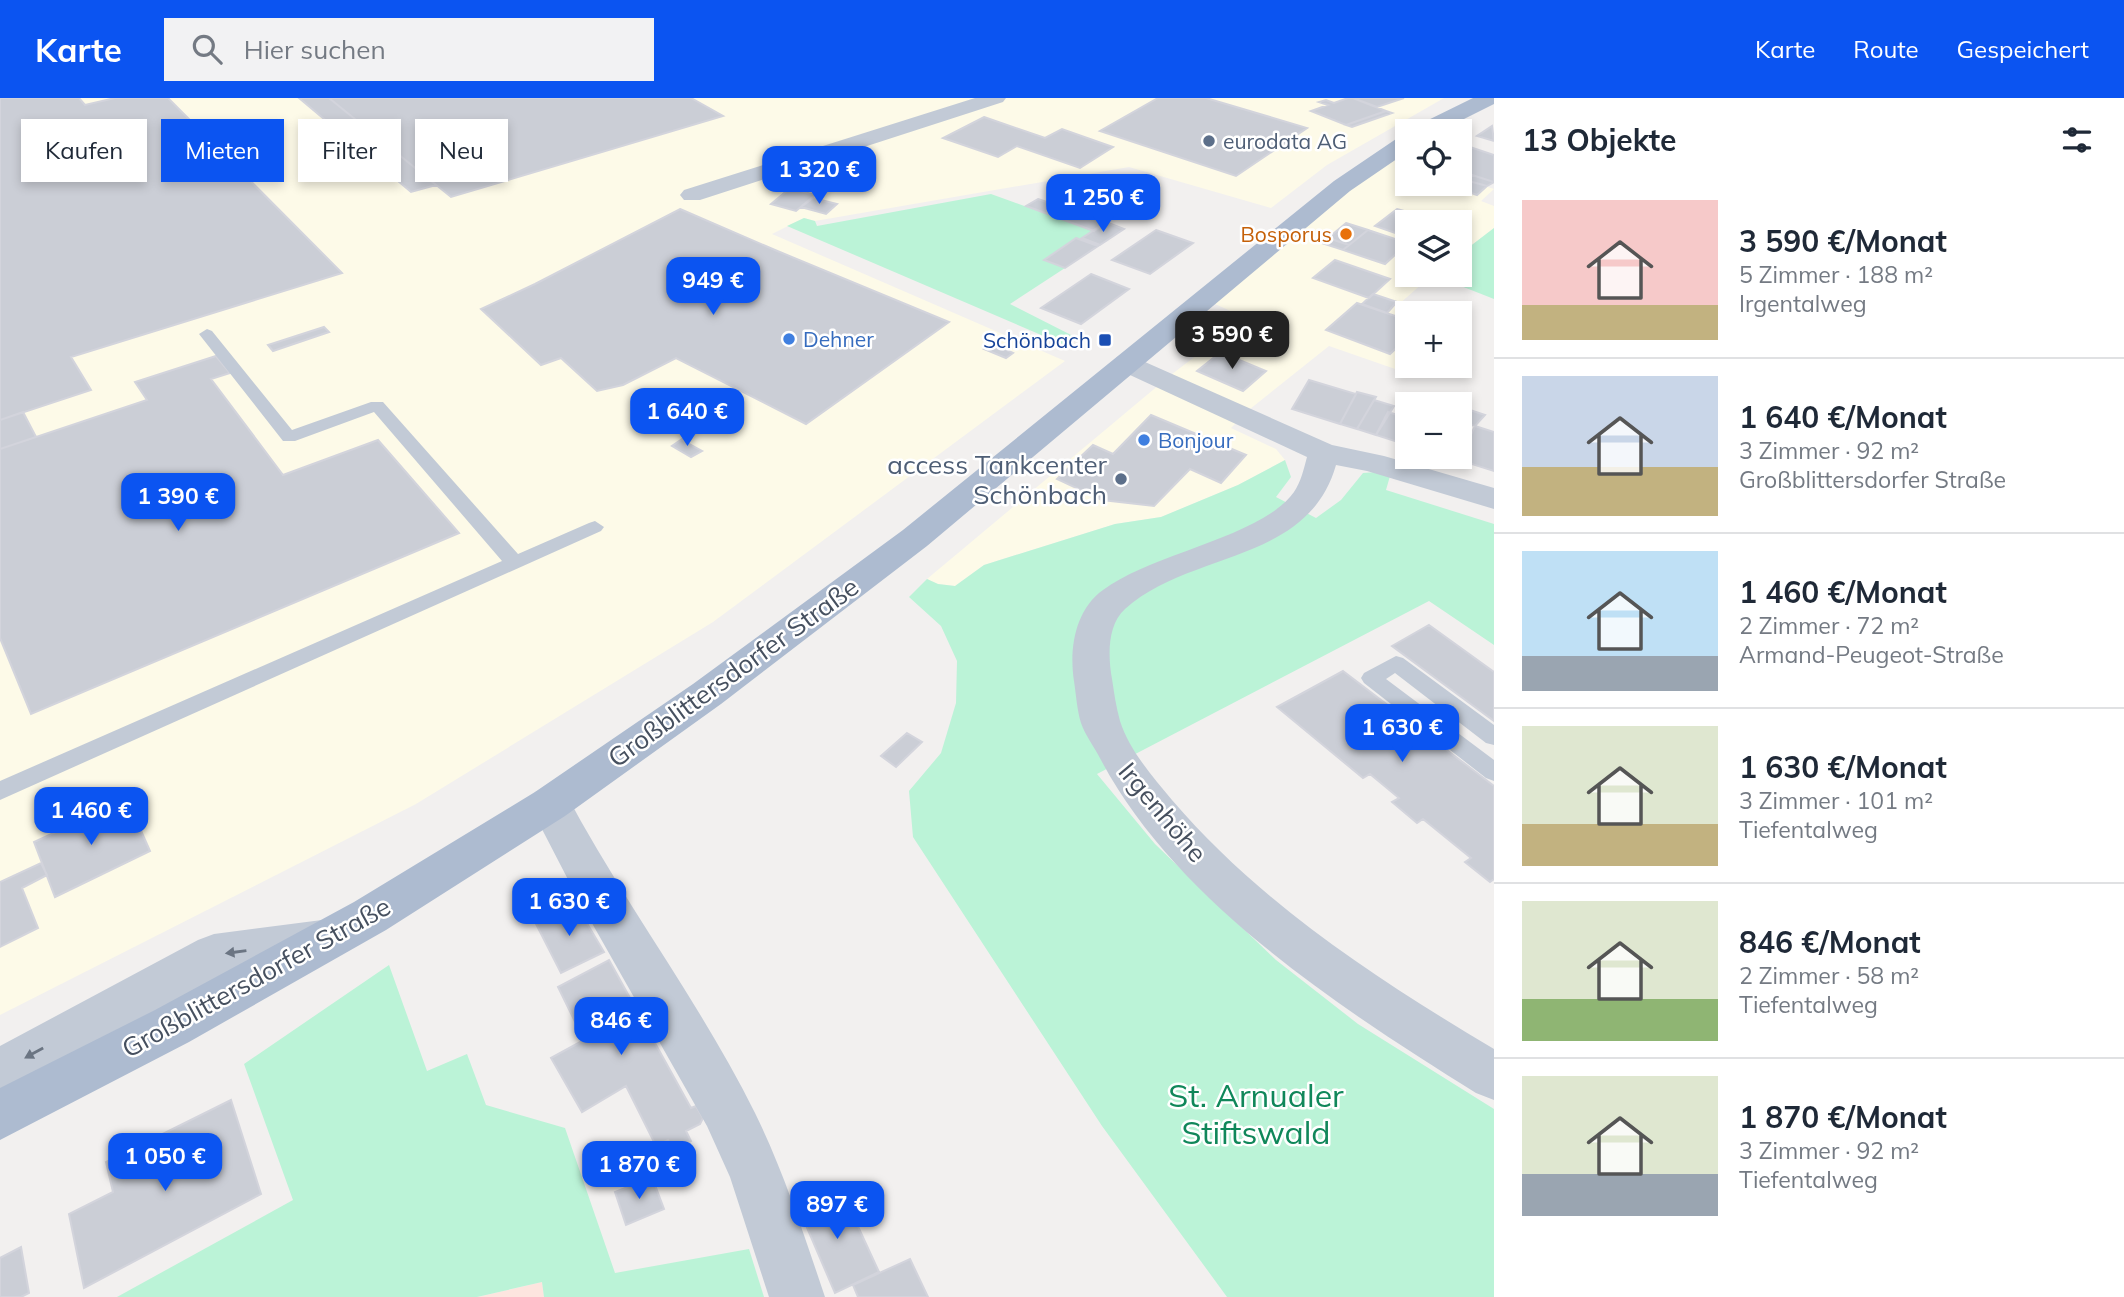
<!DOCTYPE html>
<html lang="de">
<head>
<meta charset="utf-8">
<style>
	:root { --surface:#fff; --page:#f2f2f3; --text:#1f2937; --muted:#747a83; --line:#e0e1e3; --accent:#0b54f1 }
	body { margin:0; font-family:Mulish,sans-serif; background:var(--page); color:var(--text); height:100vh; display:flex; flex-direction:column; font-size:26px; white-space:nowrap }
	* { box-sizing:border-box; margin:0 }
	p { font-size:23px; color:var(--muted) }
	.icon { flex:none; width:38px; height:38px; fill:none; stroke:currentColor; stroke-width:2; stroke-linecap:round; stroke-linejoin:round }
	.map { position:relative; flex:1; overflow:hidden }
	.details { display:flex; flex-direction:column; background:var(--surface); width:630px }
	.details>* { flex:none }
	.banner { position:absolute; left:21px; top:21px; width:665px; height:63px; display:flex; gap:14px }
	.fabs { position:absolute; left:1395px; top:21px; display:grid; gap:14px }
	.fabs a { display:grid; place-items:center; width:77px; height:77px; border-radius:0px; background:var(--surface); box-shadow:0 4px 10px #0003; font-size:35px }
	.price { position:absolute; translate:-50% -60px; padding:0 16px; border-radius:14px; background:var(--accent); color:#fff; font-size:23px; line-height:46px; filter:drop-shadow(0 2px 4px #0008) }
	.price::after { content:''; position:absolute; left:50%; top:42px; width:21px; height:16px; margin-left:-10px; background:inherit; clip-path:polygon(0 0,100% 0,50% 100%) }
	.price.selected { background:#222; color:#fff }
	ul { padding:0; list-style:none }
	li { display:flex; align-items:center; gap:21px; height:175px; padding:0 28px }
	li+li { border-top:2px solid var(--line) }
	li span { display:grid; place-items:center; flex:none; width:196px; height:140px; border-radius:0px; color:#555 }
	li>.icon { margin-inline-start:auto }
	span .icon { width:84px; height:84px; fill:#fffc; stroke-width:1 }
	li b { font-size:30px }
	h2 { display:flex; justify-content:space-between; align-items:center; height:84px; padding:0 28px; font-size:30px }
	.chip { padding:0 24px; border-radius:0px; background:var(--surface); box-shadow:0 4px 10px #0003; font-size:24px; line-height:63px }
	.chip.selected { background:var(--accent); color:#fff }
	header { display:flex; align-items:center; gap:42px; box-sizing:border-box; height:98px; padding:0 35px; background:var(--accent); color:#fff }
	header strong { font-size:33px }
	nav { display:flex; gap:38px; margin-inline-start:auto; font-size:24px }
	.search { width:490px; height:63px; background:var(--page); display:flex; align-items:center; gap:18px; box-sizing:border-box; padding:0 24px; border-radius:0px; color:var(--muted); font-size:26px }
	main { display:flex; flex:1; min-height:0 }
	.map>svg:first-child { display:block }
</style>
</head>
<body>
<header>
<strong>Karte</strong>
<div class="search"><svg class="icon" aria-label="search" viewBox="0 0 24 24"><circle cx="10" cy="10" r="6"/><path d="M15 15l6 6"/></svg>Hier suchen</div>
<nav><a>Karte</a><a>Route</a><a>Gespeichert</a></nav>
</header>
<main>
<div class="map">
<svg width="1494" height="1199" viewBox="0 0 1494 1199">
	<rect width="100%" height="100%" fill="#f2f0ef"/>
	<path fill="#fdfae8" d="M0,0H1444L1327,67L1271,110L1129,69L815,123L804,120L772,136L1065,263L713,524L416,706L0,917Z
		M1390,55L1407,62V86H1460V80L1494,91L1481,103L1494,108V130L1460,156V124H1407V177H1432L1398,207L1418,215H1407V263L1398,272L1329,248L1250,311L1231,330L1276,351L1285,362L1238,387L1161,419L1115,426L984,467L955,488L938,486L927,481L1172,276L1246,220L1204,201Z"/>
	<path fill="#fde5df" d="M542,1184L544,1199H478Z"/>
	<path fill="#bbf3d7" d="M991,96L1094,133L1080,142L1076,140L1044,162L1065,170L1010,206L1077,240L1067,248L787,128L804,120L815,123L817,128Z
		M1494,130V201L1433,177H1460V156Z
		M1285,362L1291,379L1276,399L1316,420L1341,402L1363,375L1376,374L1390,378L1386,392L1494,426V547L1429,503L1097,676L1155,746L1276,862L1358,926L1494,1011V1199H1227L1102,1028L913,739L909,693L941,655L956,605L957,563L941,528L909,499L927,481L938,486L955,488L984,467L1115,426L1161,419L1238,387Z
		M389,867L427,973L467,956L486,1007L565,1030L615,1175L749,1151L764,1199H544L542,1184L477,1199H117L293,1102L244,966Z"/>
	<path fill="#cbced6" stroke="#d3d4dc" stroke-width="2" d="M0,0H79L85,7L115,0H168L342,175L71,259L91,292L0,322Z
		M299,0H329L436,87L411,94Z
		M329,0H691L723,18L451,99Z
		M1158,0H1206L1307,30L1236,78L1100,33Z
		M1348,0H1353L1386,13L1346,27L1311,13L1328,7L1319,4L1326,2L1334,5Z
		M1353,0H1404L1377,9Z
		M1386,13L1392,15L1352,29L1346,27Z
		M984,19L1045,40L1062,31L1113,49L1080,70L1017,48L998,59L943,40Z
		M1492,28L1494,43L1477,38Z
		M1461,46L1494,57V84L1460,73Z
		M1472,77L1494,84L1487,88L1465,82Z
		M1465,82L1487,88L1477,97L1455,89Z
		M790,90L815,97L796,113L771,106Z
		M813,100L837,106L826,116L801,109Z
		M1038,101L1106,124L1094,133L1026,108Z
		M680,111L775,152L949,224L806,326L676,260L623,287L597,293L561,260L541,267L481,211L535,186Z
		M1397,111L1411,115L1440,124H1407V139L1375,128Z
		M1106,124L1124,131L1100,147L1082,140Z
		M1346,125L1368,132L1349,147L1328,140Z
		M1156,132L1193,145L1150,176L1112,162Z
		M1368,132L1407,145V146L1385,166L1343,152Z
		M1076,140L1098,148L1065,170L1044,162Z
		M1328,140L1349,147L1343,152L1322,145Z
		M1335,162L1390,181L1369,200L1313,180Z
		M1091,176L1129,191L1081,226L1041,210Z
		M1373,196L1397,204L1387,215L1362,206Z
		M1357,205L1407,222V240L1390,256L1326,232Z
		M324,229L329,234L273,253L268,247Z
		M992,245L1013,255L1006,260L984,251Z
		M1221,254L1232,259L1266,273L1243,293L1197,273Z
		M216,258L230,275L211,281L283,377L378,342L459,435L31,616L0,540V351L147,302L135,284Z
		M1309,282L1356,296L1340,326L1292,311Z
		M1357,294L1376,299L1357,331L1340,326Z
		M1374,302L1394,308L1376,337L1357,331Z
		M1470,312L1485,317L1475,328L1463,325Z
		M23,314L36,339L0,351V322Z
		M1388,314L1407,320V347L1376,337Z
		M1151,317L1246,357L1221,385L1190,371L1154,408L1102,402L1057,381L1093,347L1113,356Z
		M1475,328L1494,334V373L1459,362Z
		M682,341L684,343L702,353L691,359L672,348Z
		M1429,527L1494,574V623L1392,548Z
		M1343,573L1494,688V781L1490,784L1465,764L1471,760L1423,721L1417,725L1392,704L1399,700L1370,676L1363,680L1277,609Z
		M907,635L922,644L896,669L881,658Z
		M127,701L150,753L55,799L34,744Z
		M41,765L47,777L22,790L38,830L0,849V784Z
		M575,805L604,854L561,875L535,824Z
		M609,862L691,1010L696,1008L703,1020L700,1026L686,1033L691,1043L673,1052L668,1042L656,1048L626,988L582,1014L551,960L584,942L558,889Z
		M231,1002L261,1096L84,1190L69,1116L113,1094L106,1064Z
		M652,1079L664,1111L626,1127L615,1094Z
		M824,1089L836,1116L849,1109L879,1174L835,1195L796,1104Z
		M21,1149L29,1195L21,1199H0V1160Z
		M910,1161L928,1199H858L853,1187Z"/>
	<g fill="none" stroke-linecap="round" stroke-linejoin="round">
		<path fill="#c2cad6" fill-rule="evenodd" d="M207,231L212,233L292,332L371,304H383L518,456L589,425L595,423L604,429L601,433L0,702V683L502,463L374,314L295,343H283L199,236Z
			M1396,558L1403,560L1494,627V647L1486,645L1395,575L1386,581L1494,662V683L1486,680L1364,585L1361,580L1364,575Z"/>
		<path fill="#c2cad6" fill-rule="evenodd" d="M975,0H1006L1003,4L700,102H684L680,97L684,92Z
			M1127,256L1332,347L1384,358L1494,390V411L1367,373L1336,367C1308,466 1191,452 1125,511C1107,527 1108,559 1112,581C1114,594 1116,609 1120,623C1129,652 1153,679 1172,702C1260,805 1378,882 1494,951V1002L1476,995C1343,912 1176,804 1101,662C1095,650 1085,637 1081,625C1077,612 1076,596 1074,583C1069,551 1075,512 1103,492C1152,455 1262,439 1294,394C1301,384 1304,370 1307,359L1117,271L1113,265L1117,259Z
			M550,689L565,694C623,804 700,904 755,1015C784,1074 804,1137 825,1199H769L730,1079L707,1028L576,797L529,706L535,694Z
			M322,822L338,828L345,842L338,856L322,862L221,877L18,991L0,998V948L198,842L214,836Z"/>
		<path fill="#adbbd0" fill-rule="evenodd" d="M1473,0H1494V6L1440,33H1413L1416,28Z
			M1407,37V54L1350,93L927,448L721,606L565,718L386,832L189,944L0,1042V990L155,912L354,804L535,694L693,586L903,432L1334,83L1399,39Z"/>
	</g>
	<defs><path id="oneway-solid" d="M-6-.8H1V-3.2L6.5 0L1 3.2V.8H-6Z" transform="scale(1.75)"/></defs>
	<g fill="#6b7583">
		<use href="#oneway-solid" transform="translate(236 854) rotate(172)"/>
		<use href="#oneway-solid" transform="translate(34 955) rotate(151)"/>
	</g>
	<g fill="#5c6f8a" stroke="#fff" stroke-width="2.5">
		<circle cx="1209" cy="43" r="7"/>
		<circle cx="1121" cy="381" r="7"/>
	</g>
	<circle fill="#e8710a" stroke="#fff" stroke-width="2.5" cx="1346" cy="136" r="7"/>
	<g fill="#3f7fe0" stroke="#fff" stroke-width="2.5">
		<circle cx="789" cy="241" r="7"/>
		<circle cx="1144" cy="342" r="7"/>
	</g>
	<rect fill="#1a4fb4" stroke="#fff" stroke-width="2.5" x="1098" y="235" width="14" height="14" rx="3.5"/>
	<g text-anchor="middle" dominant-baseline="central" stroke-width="5" stroke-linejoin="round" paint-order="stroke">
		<g font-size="21" fill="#4e5e75" stroke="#fff" text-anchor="start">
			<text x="1223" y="43">eurodata AG</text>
		</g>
		<g font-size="21" fill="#c56008" stroke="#fff" text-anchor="end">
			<text x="1332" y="136">Bosporus</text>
		</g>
		<g font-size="21" fill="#366cbe" stroke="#fff" text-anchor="start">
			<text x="803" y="241">Dehner</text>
			<text x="1158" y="342">Bonjour</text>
		</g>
		<g font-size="21" fill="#164399" stroke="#fff" text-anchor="end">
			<text x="1091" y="242">Schönbach</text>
		</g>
		<g font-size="26" fill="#4e5e75" stroke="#fff" text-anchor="end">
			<text x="1107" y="366">access Tankcenter<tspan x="1107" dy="30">Schönbach</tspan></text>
		</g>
		<g font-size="26" fill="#46505f" stroke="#fff">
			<text transform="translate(733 574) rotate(-36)">Großblittersdorfer Straße</text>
			<text transform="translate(1163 714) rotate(50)">Irgenhöhe</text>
			<text transform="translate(256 879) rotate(-29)">Großblittersdorfer Straße</text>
		</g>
		<g font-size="32" fill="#10875a" stroke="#fff">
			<text x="1256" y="997">St. Arnualer<tspan x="1256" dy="37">Stiftswald</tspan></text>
		</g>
	</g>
</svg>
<div class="fabs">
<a><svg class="icon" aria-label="locate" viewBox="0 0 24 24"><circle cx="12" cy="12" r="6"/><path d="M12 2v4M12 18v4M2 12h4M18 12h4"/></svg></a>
<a><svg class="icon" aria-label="layers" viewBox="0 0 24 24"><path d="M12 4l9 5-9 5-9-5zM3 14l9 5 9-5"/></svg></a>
<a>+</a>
<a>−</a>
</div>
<b class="price" style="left:819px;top:108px">1 320 €</b>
<b class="price" style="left:1103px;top:136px">1 250 €</b>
<b class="price" style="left:713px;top:219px">949 €</b>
<b class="price selected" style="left:1232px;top:273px">3 590 €</b>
<b class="price" style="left:687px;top:350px">1 640 €</b>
<b class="price" style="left:178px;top:435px">1 390 €</b>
<b class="price" style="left:1402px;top:666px">1 630 €</b>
<b class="price" style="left:91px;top:749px">1 460 €</b>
<b class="price" style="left:569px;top:840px">1 630 €</b>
<b class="price" style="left:621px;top:959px">846 €</b>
<b class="price" style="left:165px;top:1095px">1 050 €</b>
<b class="price" style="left:639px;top:1103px">1 870 €</b>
<b class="price" style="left:837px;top:1143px">897 €</b>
<div class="banner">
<a class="chip">Kaufen</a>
<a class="chip selected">Mieten</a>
<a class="chip">Filter</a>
<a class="chip">Neu</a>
</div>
</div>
<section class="details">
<h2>13 Objekte<svg class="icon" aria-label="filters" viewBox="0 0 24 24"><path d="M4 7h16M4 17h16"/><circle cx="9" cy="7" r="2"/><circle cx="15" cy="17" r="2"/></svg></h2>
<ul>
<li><span style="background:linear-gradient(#f6c9c9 75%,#c2b280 0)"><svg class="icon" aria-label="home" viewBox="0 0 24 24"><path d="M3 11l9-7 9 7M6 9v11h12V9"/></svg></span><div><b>3 590 €/Monat</b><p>5 Zimmer · 188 m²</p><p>Irgentalweg</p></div></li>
<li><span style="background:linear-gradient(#c9d6e8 65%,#c2b280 0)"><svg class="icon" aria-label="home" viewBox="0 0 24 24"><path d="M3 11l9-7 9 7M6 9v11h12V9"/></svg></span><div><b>1 640 €/Monat</b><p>3 Zimmer · 92 m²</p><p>Großblittersdorfer Straße</p></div></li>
<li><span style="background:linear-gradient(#bfe0f5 75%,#9aa5b1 0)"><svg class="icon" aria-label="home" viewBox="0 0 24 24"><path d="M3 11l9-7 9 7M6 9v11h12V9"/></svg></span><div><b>1 460 €/Monat</b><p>2 Zimmer · 72 m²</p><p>Armand-Peugeot-Straße</p></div></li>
<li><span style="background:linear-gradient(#dfe7d0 70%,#c2b280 0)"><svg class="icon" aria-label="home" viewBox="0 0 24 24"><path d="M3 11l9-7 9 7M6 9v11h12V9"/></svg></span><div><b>1 630 €/Monat</b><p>3 Zimmer · 101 m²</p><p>Tiefentalweg</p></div></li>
<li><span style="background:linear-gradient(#dfe7d0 70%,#8fb573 0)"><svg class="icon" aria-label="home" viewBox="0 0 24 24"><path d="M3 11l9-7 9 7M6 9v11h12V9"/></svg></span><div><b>846 €/Monat</b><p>2 Zimmer · 58 m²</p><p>Tiefentalweg</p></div></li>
<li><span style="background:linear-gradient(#dfe7d0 70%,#9aa5b1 0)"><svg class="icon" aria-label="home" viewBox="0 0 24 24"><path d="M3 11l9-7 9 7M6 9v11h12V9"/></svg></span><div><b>1 870 €/Monat</b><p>3 Zimmer · 92 m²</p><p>Tiefentalweg</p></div></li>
</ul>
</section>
</main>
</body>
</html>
